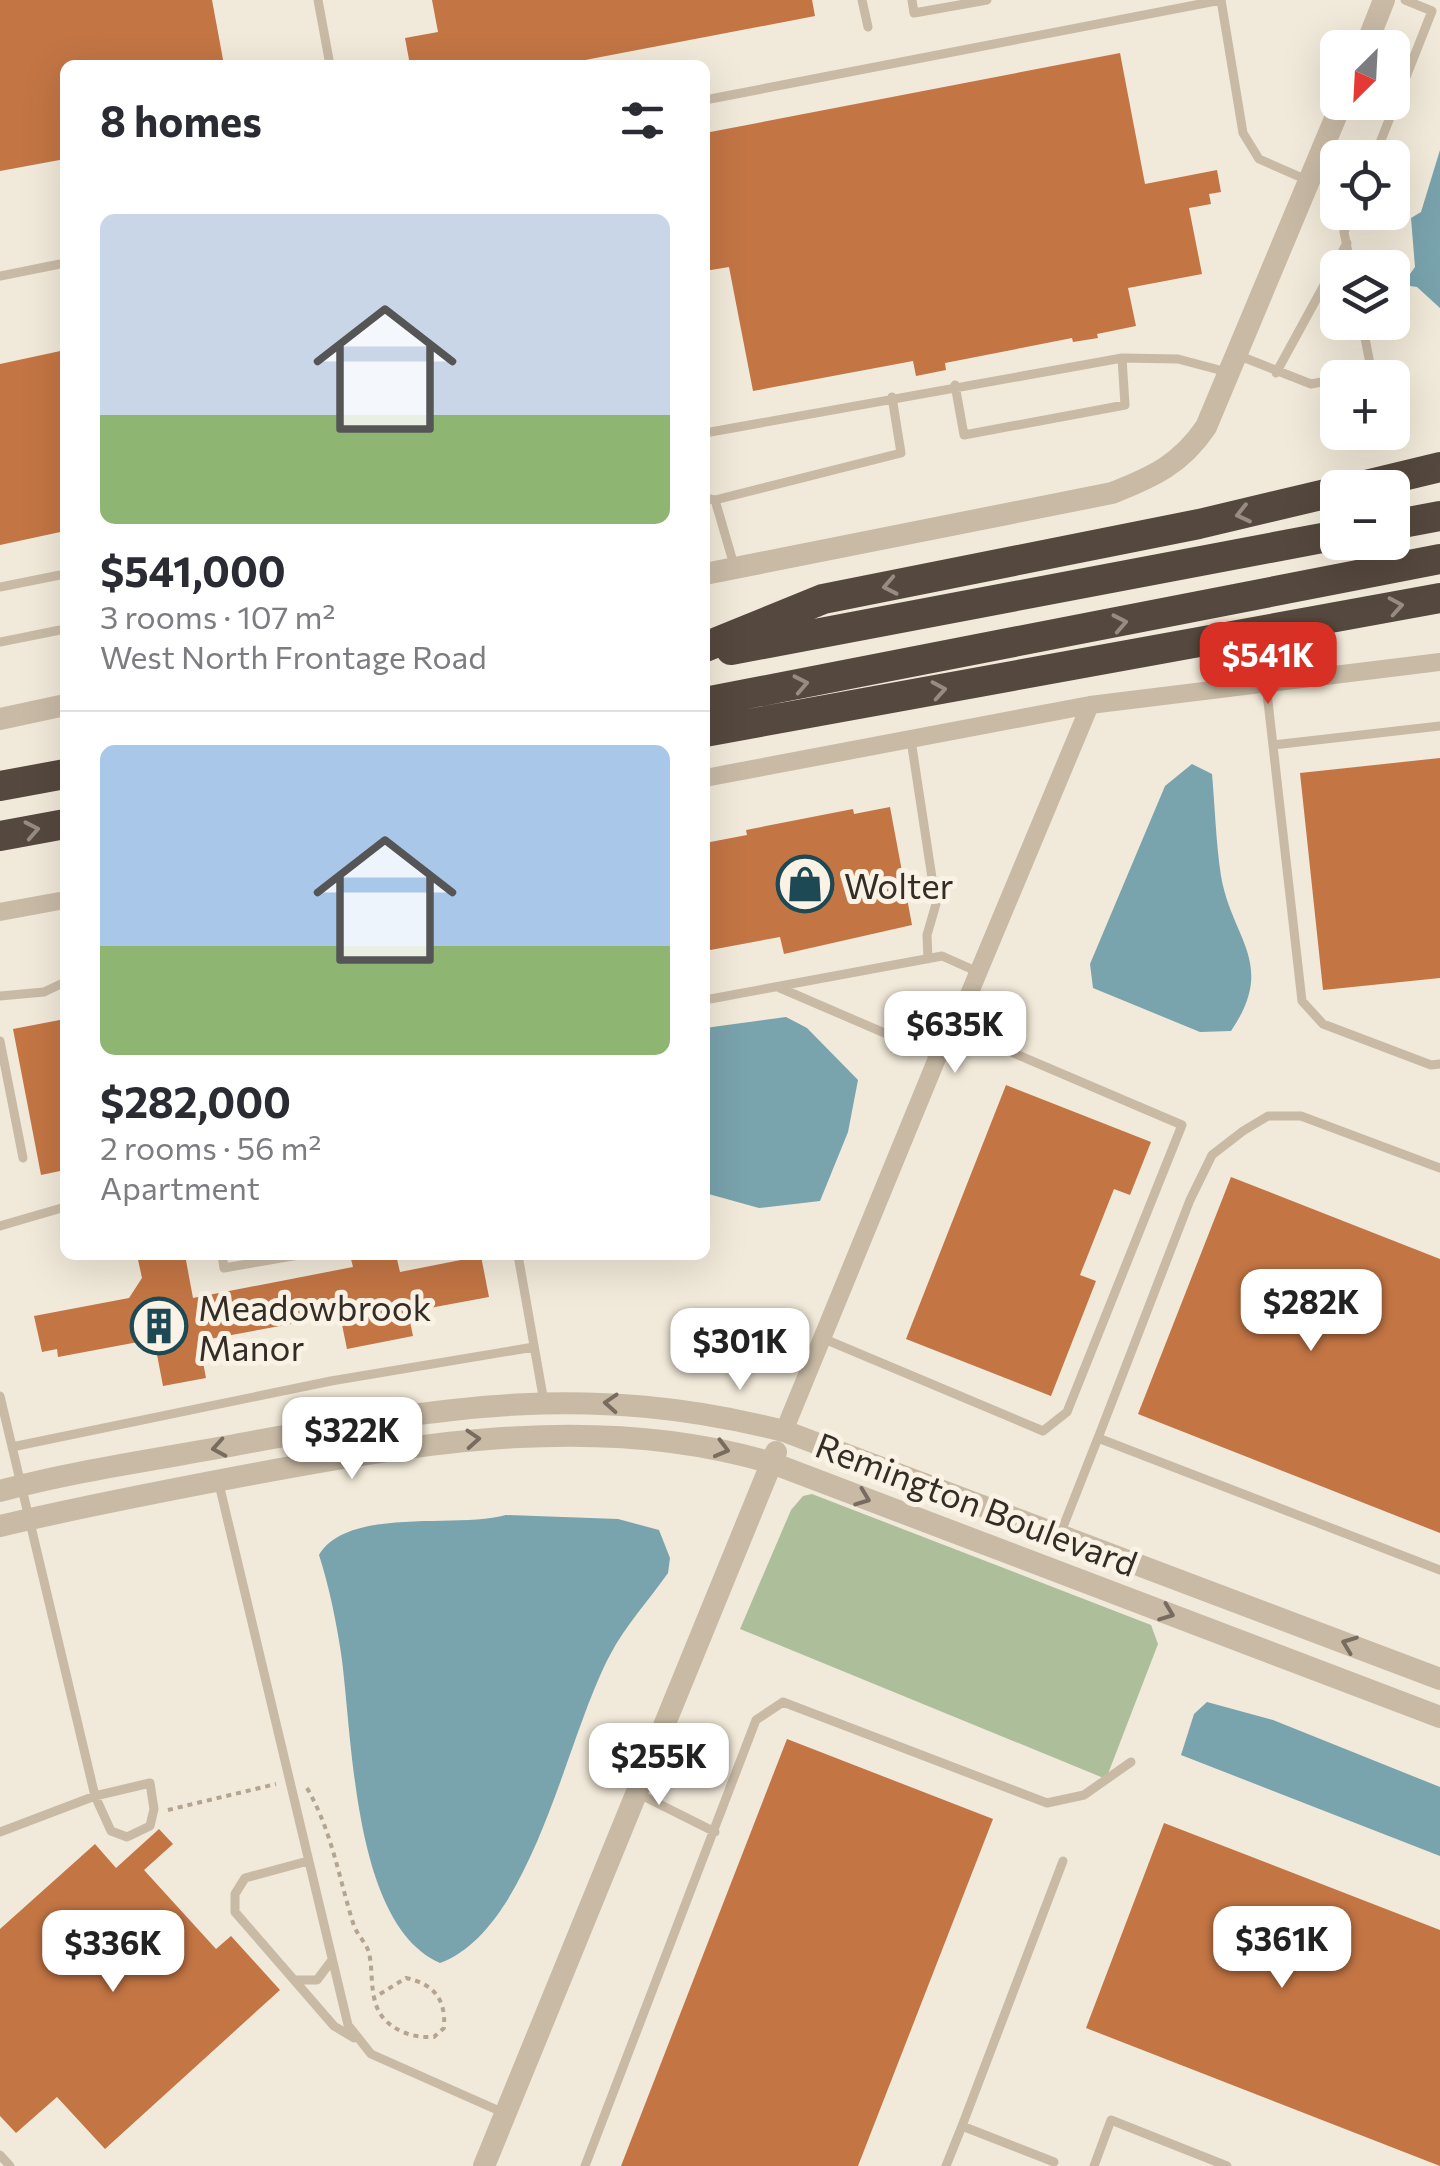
<!DOCTYPE html>
<html lang="en">
<head>
<meta charset="utf-8">
<style>
	:root { --surface:#fff; --page:#f2f2f3; --text:#2b2b33; --muted:#7c7c81; --line:#e1e1e2; --accent:#d93025 }
	body { margin:0; font-family:Commissioner,sans-serif; background:var(--page); color:var(--text); height:100vh; display:flex; flex-direction:column; font-size:38px; white-space:nowrap }
	* { box-sizing:border-box; margin:0 }
	p { font-size:32px; color:var(--muted) }
	.icon { flex:none; width:55px; height:55px; fill:none; stroke:currentColor; stroke-width:2; stroke-linecap:round; stroke-linejoin:round }
	.map { position:relative; flex:1; overflow:hidden }
	.drawer { position:absolute; left:60px; top:60px; width:650px; height:1200px; display:flex; flex-direction:column; background:var(--surface); border-radius:15px; box-shadow:0 10px 40px #0002 }
	.drawer>* { flex:none }
	.needle { width:65px; rotate:204deg }
	.tools { position:absolute; left:1320px; top:30px; display:grid; gap:20px }
	.tools a { display:grid; place-items:center; width:90px; height:90px; border-radius:15px; background:var(--surface); box-shadow:0 10px 40px #0002; font-size:50px }
	.price { position:absolute; translate:-50% -85px; padding:0 22px; border-radius:20px; background:#fff; color:#222; font-size:32px; line-height:65px; filter:drop-shadow(0 2px 5px #0008) }
	.price::after { content:''; position:absolute; left:50%; top:60px; width:30px; height:22px; margin-left:-15px; background:inherit; clip-path:polygon(0 0,100% 0,50% 100%) }
	.price.selected { background:var(--accent); color:#fff }
	ul { padding:0; list-style:none }
	li { display:grid; align-content:center; gap:20px; height:530px; padding:0 40px }
	li+li { border-top:2px solid var(--line) }
	li span { display:grid; place-items:center; height:310px; border-radius:15px; color:#555 }
	li>.icon { margin-inline-start:auto }
	span .icon { width:180px; height:180px; fill:#fffc; stroke-width:1 }
	li b { font-size:42px }
	h2 { display:flex; justify-content:space-between; align-items:center; height:120px; padding:0 40px; font-size:42px }
	.map>svg:first-child { display:block }
</style>
</head>
<body>
<div class="map">
<svg width="1440" height="2166" viewBox="0 0 1440 2166">
	<rect width="100%" height="100%" fill="#f1e9d9"/>
	<path fill="#adbf9a" d="M812,1494L1151,1625L1158,1644L1106,1779L740,1629L791,1510L803,1496Z"/>
	<path fill="#79a3ad" d="M1440,150V308L1417,287L1402,285L1415,267L1411,218L1421,212Z
		M1192,764L1212,774C1215,808 1216,843 1221,876C1232,940 1277,963 1231,1031L1200,1032L1093,988L1090,964L1165,786Z
		M786,1017L807,1028L858,1080L848,1132L820,1201L759,1208L705,1193V1028Z
		M506,1515L618,1519L659,1530L670,1558L668,1573C649,1600 625,1626 610,1655C565,1739 533,1928 440,1963C352,1924 353,1736 341,1653C336,1620 329,1586 319,1555C348,1506 457,1529 506,1515Z
		M1207,1702L1273,1720L1440,1787V1856L1181,1755L1194,1714Z"/>
	<path fill="#c37544" d="M0,0H212L224,65H65V159L0,171Z
		M432,0H812L815,16L559,65H410L405,38L438,32Z
		M1120,53L1145,184L1217,170L1221,192L1209,194L1211,204L1189,208L1202,274L1128,288L1136,326L1097,334L1098,338L1073,342L1072,338L945,363L946,370L916,376L913,361L753,391L729,267L705,271V133Z
		M65,350V531L0,545V364Z
		M1440,758V978L1323,990L1300,773Z
		M890,807L912,925L784,954L780,937L705,951V843L747,835L746,830L853,809L854,814Z
		M65,1019V1170L41,1175L13,1029Z
		M1006,1085L1151,1142L1130,1195L1114,1189L1080,1275L1096,1281L1051,1396L906,1339Z
		M1231,1177L1440,1259V1533L1138,1414Z
		M137,1255H185L193,1298L353,1267L350,1255H396L400,1272L481,1256L489,1297L408,1312L413,1336L347,1349L340,1315L199,1341L206,1378L163,1386L154,1339L58,1357L57,1349L42,1352L34,1316L129,1298L142,1278Z
		M787,1739L993,1819L858,2166H621Z
		M1164,1823L1440,1930V2166L1086,2028Z
		M159,1829L173,1844L144,1870L216,1949L231,1936L280,1990L105,2149L57,2097L16,2133L0,2116V1929L95,1844L116,1868Z"/>
	<g fill="none" stroke-linecap="round" stroke-linejoin="round">
		<path stroke="#b4a490" stroke-width="4" stroke-dasharray="5 5" stroke-linecap="butt" d="M307,1788C332,1831 339,1879 354,1926C358,1936 367,1944 369,1953C374,1974 368,2002 385,2020C398,2033 416,2038 434,2037L444,2028C446,1999 434,1984 406,1978L375,1997
			M168,1810L276,1784"/>
		<path stroke="#c8baa5" stroke-width="9" d="M318,0L330,65
			M862,0L868,27
			M912,0L914,13L987,0
			M705,100L1221,0L1243,133L1259,159L1307,180
			M1374,158L1432,11L1405,0
			M1351,268L1344,232L1352,212
			M0,276L65,263
			M1240,356L1311,384L1338,379
			M1276,373L1347,243
			M1344,378L1370,364L1362,322
			M955,385L964,435L1125,405L1122,358
			M705,433L1122,358L1178,359L1227,372
			M705,498L715,500L734,565
			M715,500L901,453L892,397
			M0,587L65,574
			M0,642L65,629
			M1266,684L1302,1001L1323,1024L1431,1065L1440,1064
			M911,740L936,904L927,935L928,959
			M1273,745L1440,726
			M780,988L938,1056
			M0,996L44,992L65,982
			M705,1000L942,956L978,972
			M0,1041L23,1158
			M0,1226L65,1207
			M222,1255L224,1268L299,1255
			M518,1255L544,1402
			M822,1338L1043,1431L1067,1412L1182,1125L955,1028
			M0,1396L95,1796L111,1831L127,1837L150,1826L154,1809L150,1783L95,1796L0,1832
			M1098,1438L1190,1200L1212,1155L1243,1131L1268,1116H1301L1440,1168
			M12,1447L331,1381L534,1347
			M219,1484L348,2025L371,2054L504,2113
			M1061,1532L1098,1438L1440,1570
			M637,1793L715,1832
			M308,1861L245,1878L235,1894V1912L334,2026L354,2038
			M295,1980H317L332,1960
			M962,2126L1063,1861
			M0,2155L10,2166
			M585,2166L756,1720L783,1702L1047,1803L1084,1795L1131,1762
			M946,2166L962,2126L1054,2162
			M1094,2166L1111,2120L1227,2166"/>
		<path stroke="#c8baa5" stroke-width="18" d="M705,778L1090,705L1440,662
			M0,912L65,900
			M784,1431L938,1056L955,1028L1090,705"/>
		<path stroke="#c8baa5" stroke-width="22" d="M1365,48L1384,0
			M705,574L1112,493C1153,477 1181,464 1206,427L1342,102
			M0,719L65,705
			M0,1491C78,1470 160,1459 240,1444C439,1408 582,1380 784,1431L1440,1679
			M0,1526C84,1506 168,1490 253,1474C425,1442 601,1412 772,1463L1440,1717
			M484,2166L776,1452"/>
		<path stroke="#55483e" stroke-width="30" d="M1353,488L1440,467
			M1392,525L1440,516
			M705,647L823,599L1199,524L1338,491
			M731,650L1338,535
			M705,702L1440,559
			M705,732L1440,598
			M0,786L65,774
			M0,836L65,824"/>
	</g>
	<defs><path id="oneway-chevron" d="M-2-3.5L2.5 0L-2 3.5" fill="none" stroke-width="1.6" stroke-linecap="round" stroke-linejoin="round" transform="scale(2.5)"/></defs>
	<g stroke="#978c81">
		<use href="#oneway-chevron" transform="translate(1243 514) rotate(167)"/>
		<use href="#oneway-chevron" transform="translate(890 586) rotate(169)"/>
		<use href="#oneway-chevron" transform="translate(1396 606) rotate(-10)"/>
		<use href="#oneway-chevron" transform="translate(1120 623) rotate(-11)"/>
		<use href="#oneway-chevron" transform="translate(801 684) rotate(-11)"/>
		<use href="#oneway-chevron" transform="translate(939 690) rotate(-10)"/>
		<use href="#oneway-chevron" transform="translate(32 830) rotate(-11)"/>
	</g>
	<g stroke="#776c5f">
		<use href="#oneway-chevron" transform="translate(611 1403) rotate(-176)"/>
		<use href="#oneway-chevron" transform="translate(473 1439) rotate(-4)"/>
		<use href="#oneway-chevron" transform="translate(219 1448) rotate(170)"/>
		<use href="#oneway-chevron" transform="translate(722 1449) rotate(15)"/>
		<use href="#oneway-chevron" transform="translate(863 1498) rotate(21)"/>
		<use href="#oneway-chevron" transform="translate(1167 1613) rotate(21)"/>
		<use href="#oneway-chevron" transform="translate(1349 1644) rotate(-159)"/>
	</g>
	<defs>
		<g id="shop-ring" transform="scale(2.875)"><circle r="9.5" fill="#f9f2e5" stroke="#1d4955" stroke-width="1.5"/><path d="M-5-2.5h2.3a2.7 3.5 0 0 1 5.4 0H5L5.5 6h-11ZM-1.5-2.5h3a1.5 2.3 0 0 0-3 0Z" fill="#1d4955"/></g>
		<g id="building-ring" transform="scale(2.875)"><circle r="9.5" fill="#f9f2e5" stroke="#1d4955" stroke-width="1.5"/><path d="M-4-6H4V6H1V3H-1V6H-4ZM-2.5-4.3h1.7v1.8h-1.7ZM.8-4.3h1.7v1.8H.8ZM-2.5-1h1.7V.8h-1.7ZM.8-1h1.7V.8H.8Z" fill="#1d4955"/></g>
	</defs>
	<g fill-rule="evenodd">
		<use href="#shop-ring" x="805" y="884"/>
		<use href="#building-ring" x="159" y="1326"/>
	</g>
	<g text-anchor="middle" dominant-baseline="central" stroke-width="10" stroke-linejoin="round" paint-order="stroke">
		<g font-size="35" fill="#342d26" stroke="#f9f2e5" text-anchor="start">
			<text x="844" y="884">Wolter</text>
			<text x="198" y="1306">Meadowbrook<tspan x="198" dy="40">Manor</tspan></text>
		</g>
		<g font-size="35" fill="#342d26" stroke="#f9f2e5">
			<text transform="translate(977 1503) rotate(21)">Remington Boulevard</text>
		</g>
	</g>
</svg>
<div class="tools">
<a><svg class="needle" viewBox="-14 -14 28 28"><path d="M0-13l5 13h-10z" fill="#e53935"/><path d="M0 13l5-13h-10z" fill="#7c7c81"/></svg></a>
<a><svg class="icon" aria-label="locate" viewBox="0 0 24 24"><circle cx="12" cy="12" r="6"/><path d="M12 2v4M12 18v4M2 12h4M18 12h4"/></svg></a>
<a><svg class="icon" aria-label="layers" viewBox="0 0 24 24"><path d="M12 4l9 5-9 5-9-5zM3 14l9 5 9-5"/></svg></a>
<a>+</a>
<a>−</a>
</div>
<b class="price selected" style="left:1268px;top:707px">$541K</b>
<b class="price" style="left:955px;top:1076px">$635K</b>
<b class="price" style="left:1311px;top:1354px">$282K</b>
<b class="price" style="left:740px;top:1393px">$301K</b>
<b class="price" style="left:352px;top:1482px">$322K</b>
<b class="price" style="left:659px;top:1808px">$255K</b>
<b class="price" style="left:1282px;top:1991px">$361K</b>
<b class="price" style="left:113px;top:1995px">$336K</b>
<section class="drawer">
<h2>8 homes<svg class="icon" aria-label="filters" viewBox="0 0 24 24"><path d="M4 7h16M4 17h16"/><circle cx="9" cy="7" r="2"/><circle cx="15" cy="17" r="2"/></svg></h2>
<ul>
<li><span style="background:linear-gradient(#c9d6e8 65%,#8fb573 0)"><svg class="icon" aria-label="home" viewBox="0 0 24 24"><path d="M3 11l9-7 9 7M6 9v11h12V9"/></svg></span><div><b>$541,000</b><p>3 rooms · 107 m²</p><p>West North Frontage Road</p></div></li>
<li><span style="background:linear-gradient(#a9c7e8 65%,#8fb573 0)"><svg class="icon" aria-label="home" viewBox="0 0 24 24"><path d="M3 11l9-7 9 7M6 9v11h12V9"/></svg></span><div><b>$282,000</b><p>2 rooms · 56 m²</p><p>Apartment</p></div></li>
</ul>
</section>
</div>
</body>
</html>
